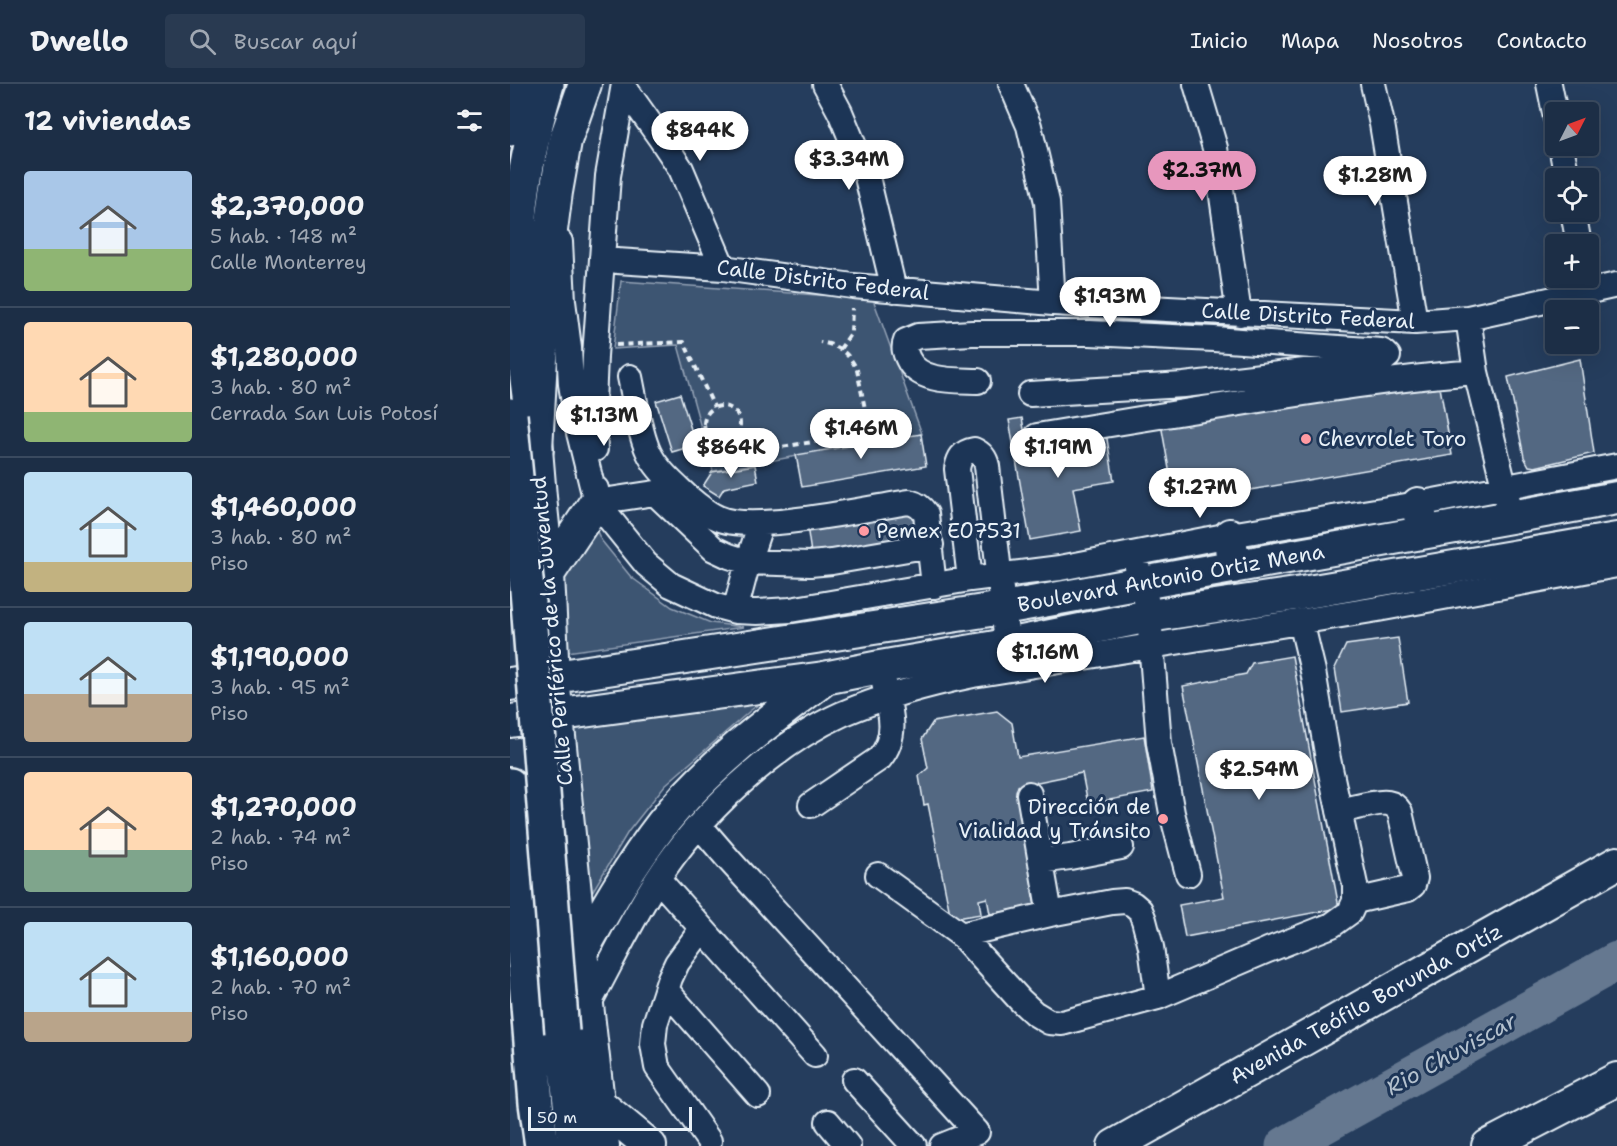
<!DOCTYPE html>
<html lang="es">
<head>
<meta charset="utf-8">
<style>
	:root { --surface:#1c2e46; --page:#293a51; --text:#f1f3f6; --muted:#a0a8b3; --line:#3a4a5f; --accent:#e797bd }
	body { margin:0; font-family:"Shantell Sans",sans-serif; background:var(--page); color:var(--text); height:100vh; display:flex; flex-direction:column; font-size:22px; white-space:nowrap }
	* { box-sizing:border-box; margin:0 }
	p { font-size:20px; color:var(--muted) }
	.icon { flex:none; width:33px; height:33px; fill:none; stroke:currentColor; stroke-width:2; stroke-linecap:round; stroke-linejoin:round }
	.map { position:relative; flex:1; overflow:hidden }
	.side { display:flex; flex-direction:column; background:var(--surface); width:510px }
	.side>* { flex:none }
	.needle { width:39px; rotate:48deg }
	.controls { position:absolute; left:1035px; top:18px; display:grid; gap:12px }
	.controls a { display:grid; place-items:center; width:54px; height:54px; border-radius:6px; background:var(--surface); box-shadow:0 6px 24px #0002,0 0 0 2px var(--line); font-size:30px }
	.scale { position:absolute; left:18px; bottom:15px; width:164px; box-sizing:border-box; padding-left:6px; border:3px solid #e8f1f8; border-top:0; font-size:16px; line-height:21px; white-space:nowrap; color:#e8f1f8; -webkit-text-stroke:4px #1d3557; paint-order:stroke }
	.price { position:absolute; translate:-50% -51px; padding:0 14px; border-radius:21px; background:#fff; color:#222; font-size:20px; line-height:39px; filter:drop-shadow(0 2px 3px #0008) }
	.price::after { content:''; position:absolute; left:50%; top:36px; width:18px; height:14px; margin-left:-9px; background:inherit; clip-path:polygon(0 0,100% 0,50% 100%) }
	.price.on { background:var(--accent); color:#111 }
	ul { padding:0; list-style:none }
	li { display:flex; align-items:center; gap:18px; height:150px; padding:0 24px }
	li+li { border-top:2px solid var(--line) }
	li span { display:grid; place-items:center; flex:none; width:168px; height:120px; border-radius:6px; color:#555 }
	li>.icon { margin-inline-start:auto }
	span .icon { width:72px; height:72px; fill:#fffc; stroke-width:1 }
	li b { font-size:26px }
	h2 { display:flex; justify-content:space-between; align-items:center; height:72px; padding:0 24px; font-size:26px }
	header { display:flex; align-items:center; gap:36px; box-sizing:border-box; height:84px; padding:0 30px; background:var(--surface); border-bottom:2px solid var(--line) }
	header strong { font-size:28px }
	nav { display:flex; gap:33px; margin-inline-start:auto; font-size:21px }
	.search { width:420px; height:54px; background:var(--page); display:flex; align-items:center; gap:15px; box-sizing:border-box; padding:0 21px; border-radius:6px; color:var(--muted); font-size:22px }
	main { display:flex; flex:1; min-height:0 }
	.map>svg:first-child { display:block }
</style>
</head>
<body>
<header>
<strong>Dwello</strong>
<div class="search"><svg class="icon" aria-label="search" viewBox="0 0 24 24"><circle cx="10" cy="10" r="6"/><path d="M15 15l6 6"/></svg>Buscar aquí</div>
<nav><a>Inicio</a><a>Mapa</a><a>Nosotros</a><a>Contacto</a></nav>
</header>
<main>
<section class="side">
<h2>12 viviendas<svg class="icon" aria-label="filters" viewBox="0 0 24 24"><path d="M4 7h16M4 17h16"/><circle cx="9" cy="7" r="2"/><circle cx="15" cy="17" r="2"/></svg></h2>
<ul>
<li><span style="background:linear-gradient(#a9c7e8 65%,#8fb573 0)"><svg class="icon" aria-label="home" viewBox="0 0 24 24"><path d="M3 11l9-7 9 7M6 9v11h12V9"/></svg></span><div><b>$2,370,000</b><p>5 hab. · 148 m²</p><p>Calle Monterrey</p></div></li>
<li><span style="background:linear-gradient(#ffd9b3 75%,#8fb573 0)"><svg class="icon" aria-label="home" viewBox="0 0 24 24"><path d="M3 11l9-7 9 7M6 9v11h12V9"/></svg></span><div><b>$1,280,000</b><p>3 hab. · 80 m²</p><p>Cerrada San Luis Potosí</p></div></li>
<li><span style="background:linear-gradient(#bfe0f5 75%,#c2b280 0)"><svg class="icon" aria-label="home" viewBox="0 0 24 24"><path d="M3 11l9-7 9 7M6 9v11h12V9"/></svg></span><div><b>$1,460,000</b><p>3 hab. · 80 m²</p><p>Piso</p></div></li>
<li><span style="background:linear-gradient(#bfe0f5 60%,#b9a48a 0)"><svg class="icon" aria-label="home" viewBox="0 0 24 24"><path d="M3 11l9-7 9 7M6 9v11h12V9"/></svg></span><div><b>$1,190,000</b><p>3 hab. · 95 m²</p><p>Piso</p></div></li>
<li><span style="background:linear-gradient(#ffd9b3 65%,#7fa58c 0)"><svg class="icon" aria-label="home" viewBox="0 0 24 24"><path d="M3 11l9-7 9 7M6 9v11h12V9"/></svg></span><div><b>$1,270,000</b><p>2 hab. · 74 m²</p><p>Piso</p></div></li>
<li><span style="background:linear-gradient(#bfe0f5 75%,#b9a48a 0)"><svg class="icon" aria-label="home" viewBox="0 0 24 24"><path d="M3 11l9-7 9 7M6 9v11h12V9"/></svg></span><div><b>$1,160,000</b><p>2 hab. · 70 m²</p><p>Piso</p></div></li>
</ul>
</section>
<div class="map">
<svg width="1107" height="1062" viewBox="0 0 1107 1062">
	<rect width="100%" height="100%" fill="#253d5d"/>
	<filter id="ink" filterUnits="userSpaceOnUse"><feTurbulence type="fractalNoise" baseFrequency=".0167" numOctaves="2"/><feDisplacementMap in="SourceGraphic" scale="12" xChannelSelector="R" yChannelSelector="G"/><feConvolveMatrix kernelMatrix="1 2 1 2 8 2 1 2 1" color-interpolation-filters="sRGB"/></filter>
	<g filter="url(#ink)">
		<path fill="#3e5472" stroke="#93a2b5" stroke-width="1.5" d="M111,197L363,215L412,350L203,387L168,261L103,265Z
			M80,432L91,456L121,493L162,523L201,539L234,543L50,569L49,493Z
			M271,604L241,626L155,701L118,748L81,810L59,640Z"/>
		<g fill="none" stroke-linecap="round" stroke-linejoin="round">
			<path stroke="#657890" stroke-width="39" d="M775,1062L1107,877"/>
		</g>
		<path fill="#536782" stroke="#e8f1f8" stroke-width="1.5" d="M1070,275L1084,369L1025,383L1019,382L1014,373L998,293Z
			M928,292L942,371L665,419L651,340Z
			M170,310L186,361L162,368L146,317Z
			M512,334L517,362L596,349L604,397L563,404L571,447L520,456L499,336Z
			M411,350L416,382L292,403L286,371Z
			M245,381L248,397L214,404L209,412L193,402L202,388Z
			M407,424L412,451L301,469L297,442Z
			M888,554L898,618L832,628L825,584L836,561Z
			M782,572L829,824L675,853L669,821L714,813L673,602L736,590L742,579Z
			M487,627L502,639L508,673L634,652L643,708L578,720L572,689L508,702L527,806L522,807L525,822L480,830L477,814L469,816L471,830L441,835L418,720L414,721L409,692L418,684L412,655L423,638Z"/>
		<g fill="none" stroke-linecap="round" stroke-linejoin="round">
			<g stroke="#e8f1f8" stroke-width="28">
				<path id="minor" d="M315,0L330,28L357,93L384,206
					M501,0L519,42L537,118L543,219
					M686,0L705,64L729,230
					M863,0L872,40L905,238
					M1039,0L1046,34
					M114,3L151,55L171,85L213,184
					M1051,62L1057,94
					M1063,128L1069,160
					M50,158L53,217L59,264L61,300L69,349L86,418L136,480L161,501L206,522L225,527L247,528L280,526L460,495L550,484L720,451L908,420L1107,382
					M92,173L107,177L213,184L343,202L543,219L905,238L958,234L1107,201
					M958,234L966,288L998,418
					M120,293C125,316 129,348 139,369C145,382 157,394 168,404C177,413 196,429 208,434C242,450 359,424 399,418C407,420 411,423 416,430L424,502
					M468,297C446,296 409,299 398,275C395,269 393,264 396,257L408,252L462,249H580L704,255L871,267L875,269L878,272L871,278L674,301L520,310
					M527,352C605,339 684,326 762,314C830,303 897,293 966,288
					M85,365L83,320L85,272L98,92L114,0
					M86,405V418L145,409L204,465L219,472L238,478L300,480L322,478L421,461
					M627,483L633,499L639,532L649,659L662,729L678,790
					M460,495L447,385C449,374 452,368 464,366C471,369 475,373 477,382L499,576
					M225,527L238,478L251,439
					M519,710L540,830
					M301,721L370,674C389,651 380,626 374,599
					M829,727C840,725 868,717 878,719C884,720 887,723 890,728L905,794L903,801L898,805L845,817
					M189,741L220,777L467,1048L432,1062
					M531,777L560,773L611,763
					M368,791L451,851L510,916L524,929L539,938L552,939L648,913L758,866L822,841L840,828L845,817V801L818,675L803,587L791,537
					M148,795L305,971
					M192,845L167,879L160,894L145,940L143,960L147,983L199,1057
					M451,851L540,830L602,818L615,817L623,820L630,826L634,836L641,863L648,913
					M156,906L248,1011
					M77,923C100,881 121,836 147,796C188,732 263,661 332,630C374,612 419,600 463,591L868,525L1107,481
					M344,996L404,1062
					M318,1038L338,1062"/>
			</g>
			<g stroke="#e8f1f8" stroke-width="36">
				<path id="major" d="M75,0L55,57L46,108L38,169L34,220L26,365L30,413L38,490L43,594L71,868L93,1062
					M908,420L913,448
					M720,451L723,483
					M38,490L86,418
					M0,600L493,524L1107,414
					M0,637L314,594L370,583L497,561L639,532L786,510L1107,455
					M71,868C96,824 121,780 152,740C197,683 256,639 313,596
					M88,1019L140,1062
					M604,1062L1107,779
					M978,1062L1107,995"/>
			</g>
			<g stroke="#e8f1f8" stroke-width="38">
				<path id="highway" d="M0,45L14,0
					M26,365C16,288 4,211 10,134C13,88 24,44 37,0
					M0,701L26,1019L32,1062
					M52,948L65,1062"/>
			</g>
			<path stroke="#e8f1f8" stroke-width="4" stroke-dasharray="6 4.5" stroke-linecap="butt" d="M106,261L174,258L204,323
				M330,265L341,249L342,224
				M194 340a18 18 0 1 1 36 0a18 18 0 1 1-36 0Z
				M220,356L226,370L360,349L347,286C339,269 328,261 310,258"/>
			<use href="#minor" stroke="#1d3557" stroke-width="24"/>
			<use href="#major" stroke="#1d3557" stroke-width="32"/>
			<use href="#highway" stroke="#1d3557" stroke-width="33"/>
			<g stroke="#e8f1f8" stroke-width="38" stroke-linecap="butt">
				<path id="highway-bridge" d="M0,331L17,506L52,948"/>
			</g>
			<use href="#highway-bridge" stroke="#1d3557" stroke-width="33"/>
		</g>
	</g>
	<g fill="#ff9aa2" stroke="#1d3557" stroke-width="2">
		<circle cx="796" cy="355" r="6"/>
		<circle cx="354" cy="447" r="6"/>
		<circle cx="653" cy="735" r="6"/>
	</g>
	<g text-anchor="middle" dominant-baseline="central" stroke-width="6" stroke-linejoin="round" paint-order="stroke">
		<g font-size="21" fill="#e8f1f8" stroke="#1d3557">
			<text transform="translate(313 196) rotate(7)">Calle Distrito Federal</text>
			<text transform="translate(798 232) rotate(3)">Calle Distrito Federal</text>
			<text transform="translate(661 494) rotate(-10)">Boulevard Antonio Ortiz Mena</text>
			<text transform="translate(42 547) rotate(-95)">Calle Periférico de la Juventud</text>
			<text transform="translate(856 920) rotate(-29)">Avenida Teófilo Borunda Ortíz</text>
		</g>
		<g font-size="21" fill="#e8f1f8" stroke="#1d3557" text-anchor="start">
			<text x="808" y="355">Chevrolet Toro</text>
			<text x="366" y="447">Pemex E07531</text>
			<text x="641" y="723" text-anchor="end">Dirección de<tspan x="641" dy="24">Vialidad y Tránsito</tspan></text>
		</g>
		<g font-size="22" font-style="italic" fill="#b4c1ce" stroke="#1d3557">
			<text transform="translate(941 970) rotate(-29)">Rio Chuviscar</text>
		</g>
	</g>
</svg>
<div class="controls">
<a><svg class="needle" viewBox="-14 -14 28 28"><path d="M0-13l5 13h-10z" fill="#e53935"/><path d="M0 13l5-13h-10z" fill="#a0a8b3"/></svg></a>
<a><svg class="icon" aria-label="locate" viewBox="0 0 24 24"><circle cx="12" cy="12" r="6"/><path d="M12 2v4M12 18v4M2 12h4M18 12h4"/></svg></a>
<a>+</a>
<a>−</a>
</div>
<div class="scale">50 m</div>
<b class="price" style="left:190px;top:78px">$844K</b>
<b class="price" style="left:339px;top:107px">$3.34M</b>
<b class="price on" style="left:692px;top:118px">$2.37M</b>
<b class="price" style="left:865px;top:123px">$1.28M</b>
<b class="price" style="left:600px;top:244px">$1.93M</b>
<b class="price" style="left:94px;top:363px">$1.13M</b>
<b class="price" style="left:351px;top:376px">$1.46M</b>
<b class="price" style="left:221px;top:395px">$864K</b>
<b class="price" style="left:548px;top:395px">$1.19M</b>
<b class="price" style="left:690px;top:435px">$1.27M</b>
<b class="price" style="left:535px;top:600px">$1.16M</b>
<b class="price" style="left:749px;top:717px">$2.54M</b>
</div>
</main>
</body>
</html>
